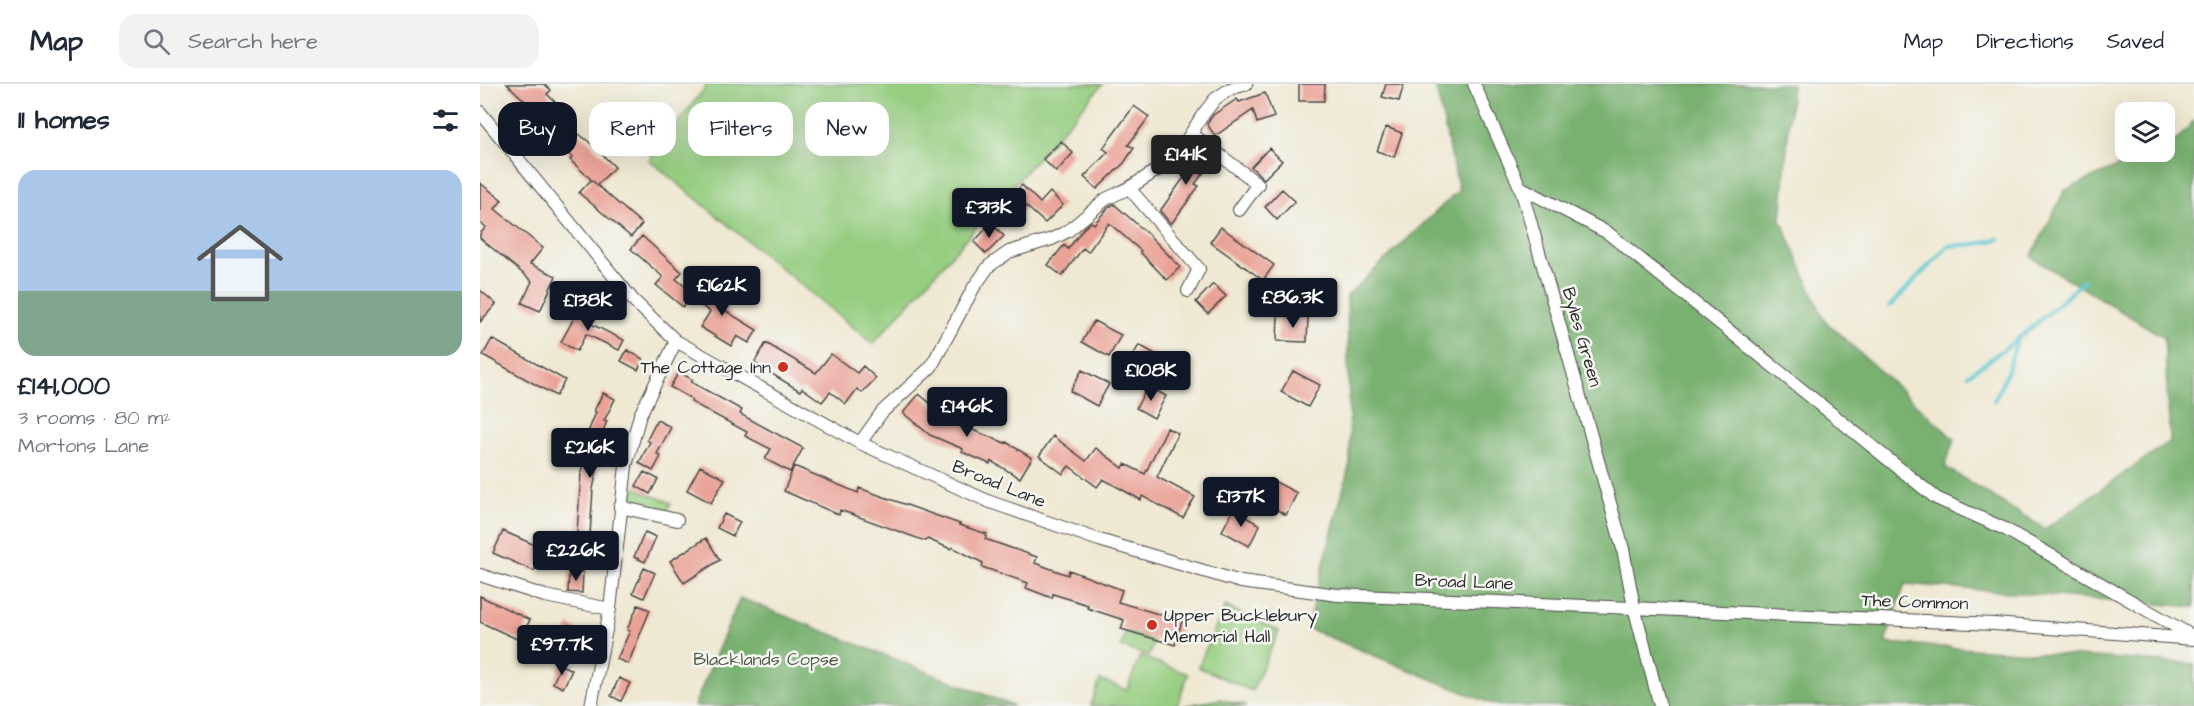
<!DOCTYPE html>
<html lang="en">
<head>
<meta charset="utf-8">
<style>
	:root { --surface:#fff; --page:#f2f2f3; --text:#1f2937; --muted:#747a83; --line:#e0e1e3; --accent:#111827 }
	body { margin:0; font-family:"Architects Daughter",sans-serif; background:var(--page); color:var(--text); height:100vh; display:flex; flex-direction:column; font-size:22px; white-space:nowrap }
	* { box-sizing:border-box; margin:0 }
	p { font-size:20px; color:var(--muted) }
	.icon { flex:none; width:33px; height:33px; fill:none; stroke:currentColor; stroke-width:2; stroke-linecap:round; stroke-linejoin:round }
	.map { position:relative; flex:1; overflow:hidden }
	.details { display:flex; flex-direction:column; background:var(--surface); width:480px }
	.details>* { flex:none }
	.guide { position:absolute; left:18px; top:18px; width:570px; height:54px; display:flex; gap:12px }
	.fabs { position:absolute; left:1635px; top:18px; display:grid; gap:12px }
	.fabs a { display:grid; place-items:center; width:60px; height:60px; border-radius:12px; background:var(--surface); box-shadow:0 6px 24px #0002; font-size:30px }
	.price { position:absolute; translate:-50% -51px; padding:0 14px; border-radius:6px; background:var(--accent); color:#fff; font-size:20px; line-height:39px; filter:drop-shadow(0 2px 3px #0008) }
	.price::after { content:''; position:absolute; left:50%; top:36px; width:18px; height:14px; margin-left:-9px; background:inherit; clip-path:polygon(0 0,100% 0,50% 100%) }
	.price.selected { background:#222; color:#fff }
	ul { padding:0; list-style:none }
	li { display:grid; align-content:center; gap:12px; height:318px; padding:0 18px }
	li span { display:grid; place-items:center; height:186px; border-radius:18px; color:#555 }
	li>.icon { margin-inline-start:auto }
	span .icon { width:108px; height:108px; fill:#fffc; stroke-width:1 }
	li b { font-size:26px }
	h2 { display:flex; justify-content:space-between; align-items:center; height:72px; padding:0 18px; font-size:26px }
	.tag { padding:0 21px; border-radius:18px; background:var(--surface); box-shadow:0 6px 24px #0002; font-size:21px; line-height:54px }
	.tag.selected { background:var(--accent); color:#fff }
	header { display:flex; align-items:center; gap:36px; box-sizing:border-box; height:84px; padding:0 30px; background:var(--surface); border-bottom:2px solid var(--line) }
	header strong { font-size:28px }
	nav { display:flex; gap:33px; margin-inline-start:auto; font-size:21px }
	.search { width:420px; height:54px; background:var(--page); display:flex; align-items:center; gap:15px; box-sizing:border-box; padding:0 21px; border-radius:18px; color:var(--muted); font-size:22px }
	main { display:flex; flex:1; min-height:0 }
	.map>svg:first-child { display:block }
</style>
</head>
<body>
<header>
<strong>Map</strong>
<div class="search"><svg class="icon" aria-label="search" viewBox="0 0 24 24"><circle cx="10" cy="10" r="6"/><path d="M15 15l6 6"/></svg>Search here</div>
<nav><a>Map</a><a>Directions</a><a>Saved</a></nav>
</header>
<main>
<section class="details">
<h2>11 homes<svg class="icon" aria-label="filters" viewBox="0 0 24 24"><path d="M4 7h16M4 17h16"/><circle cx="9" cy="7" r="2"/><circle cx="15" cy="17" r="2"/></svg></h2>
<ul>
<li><span style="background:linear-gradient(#a9c7e8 65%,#7fa58c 0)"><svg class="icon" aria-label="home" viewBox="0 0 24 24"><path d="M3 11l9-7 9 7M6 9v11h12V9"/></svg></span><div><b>£141,000</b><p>3 rooms · 80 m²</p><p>Mortons Lane</p></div></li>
</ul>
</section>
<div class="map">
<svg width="1714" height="622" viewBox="0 0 1714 622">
	<rect width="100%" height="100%" fill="#f6f6f2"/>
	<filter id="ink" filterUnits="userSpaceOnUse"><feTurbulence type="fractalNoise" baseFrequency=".0167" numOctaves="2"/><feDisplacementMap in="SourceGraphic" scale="12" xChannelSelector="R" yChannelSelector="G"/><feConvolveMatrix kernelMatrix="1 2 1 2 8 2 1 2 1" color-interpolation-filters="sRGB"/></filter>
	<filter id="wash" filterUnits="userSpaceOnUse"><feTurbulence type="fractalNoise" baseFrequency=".008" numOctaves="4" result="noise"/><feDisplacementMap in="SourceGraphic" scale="24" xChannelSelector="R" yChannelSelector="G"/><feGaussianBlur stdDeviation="1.35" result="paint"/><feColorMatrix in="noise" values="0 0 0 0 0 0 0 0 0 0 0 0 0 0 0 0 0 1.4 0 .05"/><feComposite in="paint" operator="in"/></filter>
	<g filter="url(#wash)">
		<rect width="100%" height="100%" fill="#efe8d2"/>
		<path fill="#96ce81" stroke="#607c56" stroke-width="1.5" d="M228,0H623L393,260L169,76Z
			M152,403L191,419L186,429L160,420L150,413Z
			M745,522L799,547L772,607L718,583Z
			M646,548L674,557L669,572L641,563Z
			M660,572L708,590L697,622H611L620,596L647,606Z"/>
		<path fill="#78b16f" stroke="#526e4d" stroke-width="1.5" d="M955,0H1312L1301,136L1344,236L1474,355L1465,383L1565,445L1690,357L1684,253L1551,173L1585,106L1671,68H1684L1685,62L1697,56L1714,37V523L1425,500L1405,559L1714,580V622H1027L1010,619L827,544L870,379L867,212L979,106Z
			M260,514L534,622H214Z
			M740,615L766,622H704Z"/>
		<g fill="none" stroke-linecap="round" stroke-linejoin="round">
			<path stroke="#5bc7d1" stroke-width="4" d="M1410,222L1468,162L1497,160L1519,155
				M1488,291C1530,263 1568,231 1604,196
				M1514,317L1527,289L1537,256"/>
		</g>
		<g id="blocks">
			<path fill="#eaa196" d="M27,0H64L71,6L67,10L85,28L79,35L108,57L135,83L117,101L162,140L151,153L99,109L111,96L116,100L90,76L92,73L54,41L58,37L55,34L59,30Z
				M819,0H845L844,17H819Z
				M906,0H924L919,17L902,13Z
				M785,9L794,33L777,39L773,26L735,52L727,40L733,31L757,15L759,18Z
				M654,22L669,33L648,61L654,64L644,79L617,105L604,93L628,68L623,64Z
				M906,43L922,49L914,73L897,67Z
				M581,57L593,69L576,88L563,75Z
				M789,64L802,77L784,95L771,83Z
				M719,65L733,76L715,100L719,102L691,140L680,127L708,88L704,85Z
				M0,99L22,116L15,125L63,164L50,180L76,192L60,227L42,219L52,197L0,154V150L6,143L0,139Z
				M542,101L560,119L570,108L583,121L565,139L546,122L537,132L524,119Z
				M802,105L815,117L797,136L785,123Z
				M634,120L669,151L700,183L687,196L660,168L661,167L629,139L608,168L603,164L582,192L568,181L584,161L588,165L603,145L611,138L614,140L628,124Z
				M511,139L524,152L506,170L494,158Z
				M741,143L794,181L783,196L730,158Z
				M162,152L202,188L196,195L214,210L203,223L176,201L183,193L151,165Z
				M227,198L251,216L244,226L277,246L269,259L257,252L251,262L220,243L230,228L214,216Z
				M733,200L746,212L728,230L716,218Z
				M0,206L16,220L0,238Z
				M100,223L116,231L111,240L144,256L139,266L106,250L97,267L81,258Z
				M798,232L828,233L827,258L797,257Z
				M614,237L641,251L629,273L602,258Z
				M12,255L85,296L76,312L3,271Z
				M286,259L336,289L351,270L377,289L383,282L396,294L382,309L377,305L366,320L350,308L342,318L322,304L320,307L274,279Z
				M659,261L686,276L674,297L647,282Z
				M147,266L163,275L158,286L141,277Z
				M602,286L629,300L617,322L590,307Z
				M813,287L840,301L828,323L801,308Z
				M199,288L213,296L211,298L262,326L260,330L323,364L310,388L285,375L291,365L265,352L267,348L211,318L212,315L190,303Z
				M668,302L686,312L674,334L656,324Z
				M123,309L135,315L124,337H127L118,360L122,361L113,405L108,481L95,480L101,388L110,353L107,351L116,328L114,327Z
				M439,310L463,330L491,342L490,345L525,359L526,358L552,374L540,394L511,377L510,380L482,368L483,365L450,351L423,329Z
				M177,336L191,343L177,370L181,372L173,387L159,379L170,358L167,356Z
				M687,344L698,349L677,393L715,413L703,434L662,412L661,416L623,395L617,403L589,382L583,390L559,372L573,352L606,377L616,364L643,384L645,380L665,390Z
				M220,382L245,395L231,419L207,406Z
				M314,382L378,409L379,404L480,440L479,441L507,450L505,455L557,473L555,479L588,491L589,486L642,506L638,518L702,537L695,561L641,545L644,536L607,524L608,521L573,510L572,514L546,504L548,499L502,483L503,479L472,463L471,465L447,455L445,457L360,426L359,431L304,407Z
				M164,388L178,395L170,410L156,402Z
				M790,395L817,409L806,431L779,416Z
				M753,426L780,441L769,462L742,447Z
				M244,430L260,438L253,452L237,444Z
				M23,447L64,465L54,487L13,469Z
				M165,448L176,453L165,478L154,473Z
				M226,454L240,476L204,499L190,477Z
				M164,484L175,489L164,514L153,509Z
				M89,488H103L102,509L88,508Z
				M0,512L50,536L39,556L0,538Z
				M158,521L170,526L148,580L137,575L150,547L147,546Z
				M89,541L100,547L90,568L78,562Z
				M81,581L92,586L83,604L73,599Z
				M139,594L150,599L141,617L131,612Z"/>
		</g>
	</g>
	<g filter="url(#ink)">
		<use href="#blocks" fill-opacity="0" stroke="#484744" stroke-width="1.5"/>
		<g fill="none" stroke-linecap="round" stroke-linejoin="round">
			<g stroke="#484744" stroke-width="14">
				<path id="minor" d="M994,0L1040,103L1048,129L1143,465L1154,523L1180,622
					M0,28L153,216L196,257L380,359L510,418L619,456L761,498L858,511L1514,540L1714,555
					M712,50L778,100L759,126
					M1040,103L1128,149L1456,414L1525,445L1714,553
					M649,104L719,185L708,207
					M380,359L402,328L451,283L494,203L509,182L529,168L572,155L588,147L626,115L649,104L685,81L703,62L722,32L735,15L750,5L766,0
					M140,423L197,436
					M0,491L65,512L130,525
					M111,622L130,525L146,382L160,331L196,257"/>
			</g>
			<use href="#minor" stroke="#fff" stroke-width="12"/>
		</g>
	</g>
	<g fill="#c8321e" stroke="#f6f6f2" stroke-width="2">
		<circle cx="303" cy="283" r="6"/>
		<circle cx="672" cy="541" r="6"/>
	</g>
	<g text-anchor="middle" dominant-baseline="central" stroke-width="5" stroke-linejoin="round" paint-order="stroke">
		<g font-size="18" fill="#2b2b2b" stroke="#f6f6f2">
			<text transform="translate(1102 253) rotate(74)">Byles Green</text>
			<text transform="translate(519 400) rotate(22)">Broad Lane</text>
			<text transform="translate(984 498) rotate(2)">Broad Lane</text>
			<text transform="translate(1435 518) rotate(2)">The Common</text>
		</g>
		<g font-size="18" fill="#2b2b2b" stroke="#f6f6f2" text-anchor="end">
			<text x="291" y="283">The Cottage Inn</text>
			<text x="684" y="531" text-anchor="start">Upper Bucklebury<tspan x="684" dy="21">Memorial Hall</tspan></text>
		</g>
		<g font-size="18" fill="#4b5c45" stroke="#f6f6f2">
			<text x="286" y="575">Blacklands Copse</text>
		</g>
	</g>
</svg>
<div class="fabs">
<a><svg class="icon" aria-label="layers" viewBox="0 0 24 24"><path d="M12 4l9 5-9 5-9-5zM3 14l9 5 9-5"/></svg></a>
</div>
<b class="price selected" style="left:706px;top:102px">£141K</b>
<b class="price" style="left:509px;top:155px">£313K</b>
<b class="price" style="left:242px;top:233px">£162K</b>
<b class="price" style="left:813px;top:245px">£86.3K</b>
<b class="price" style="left:108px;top:248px">£138K</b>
<b class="price" style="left:671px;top:318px">£108K</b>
<b class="price" style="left:487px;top:354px">£146K</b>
<b class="price" style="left:110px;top:395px">£216K</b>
<b class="price" style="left:761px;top:444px">£137K</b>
<b class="price" style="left:96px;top:498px">£226K</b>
<b class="price" style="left:82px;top:592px">£97.7K</b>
<div class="guide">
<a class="tag selected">Buy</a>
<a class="tag">Rent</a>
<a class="tag">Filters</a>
<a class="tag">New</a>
</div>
</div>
</main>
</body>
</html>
